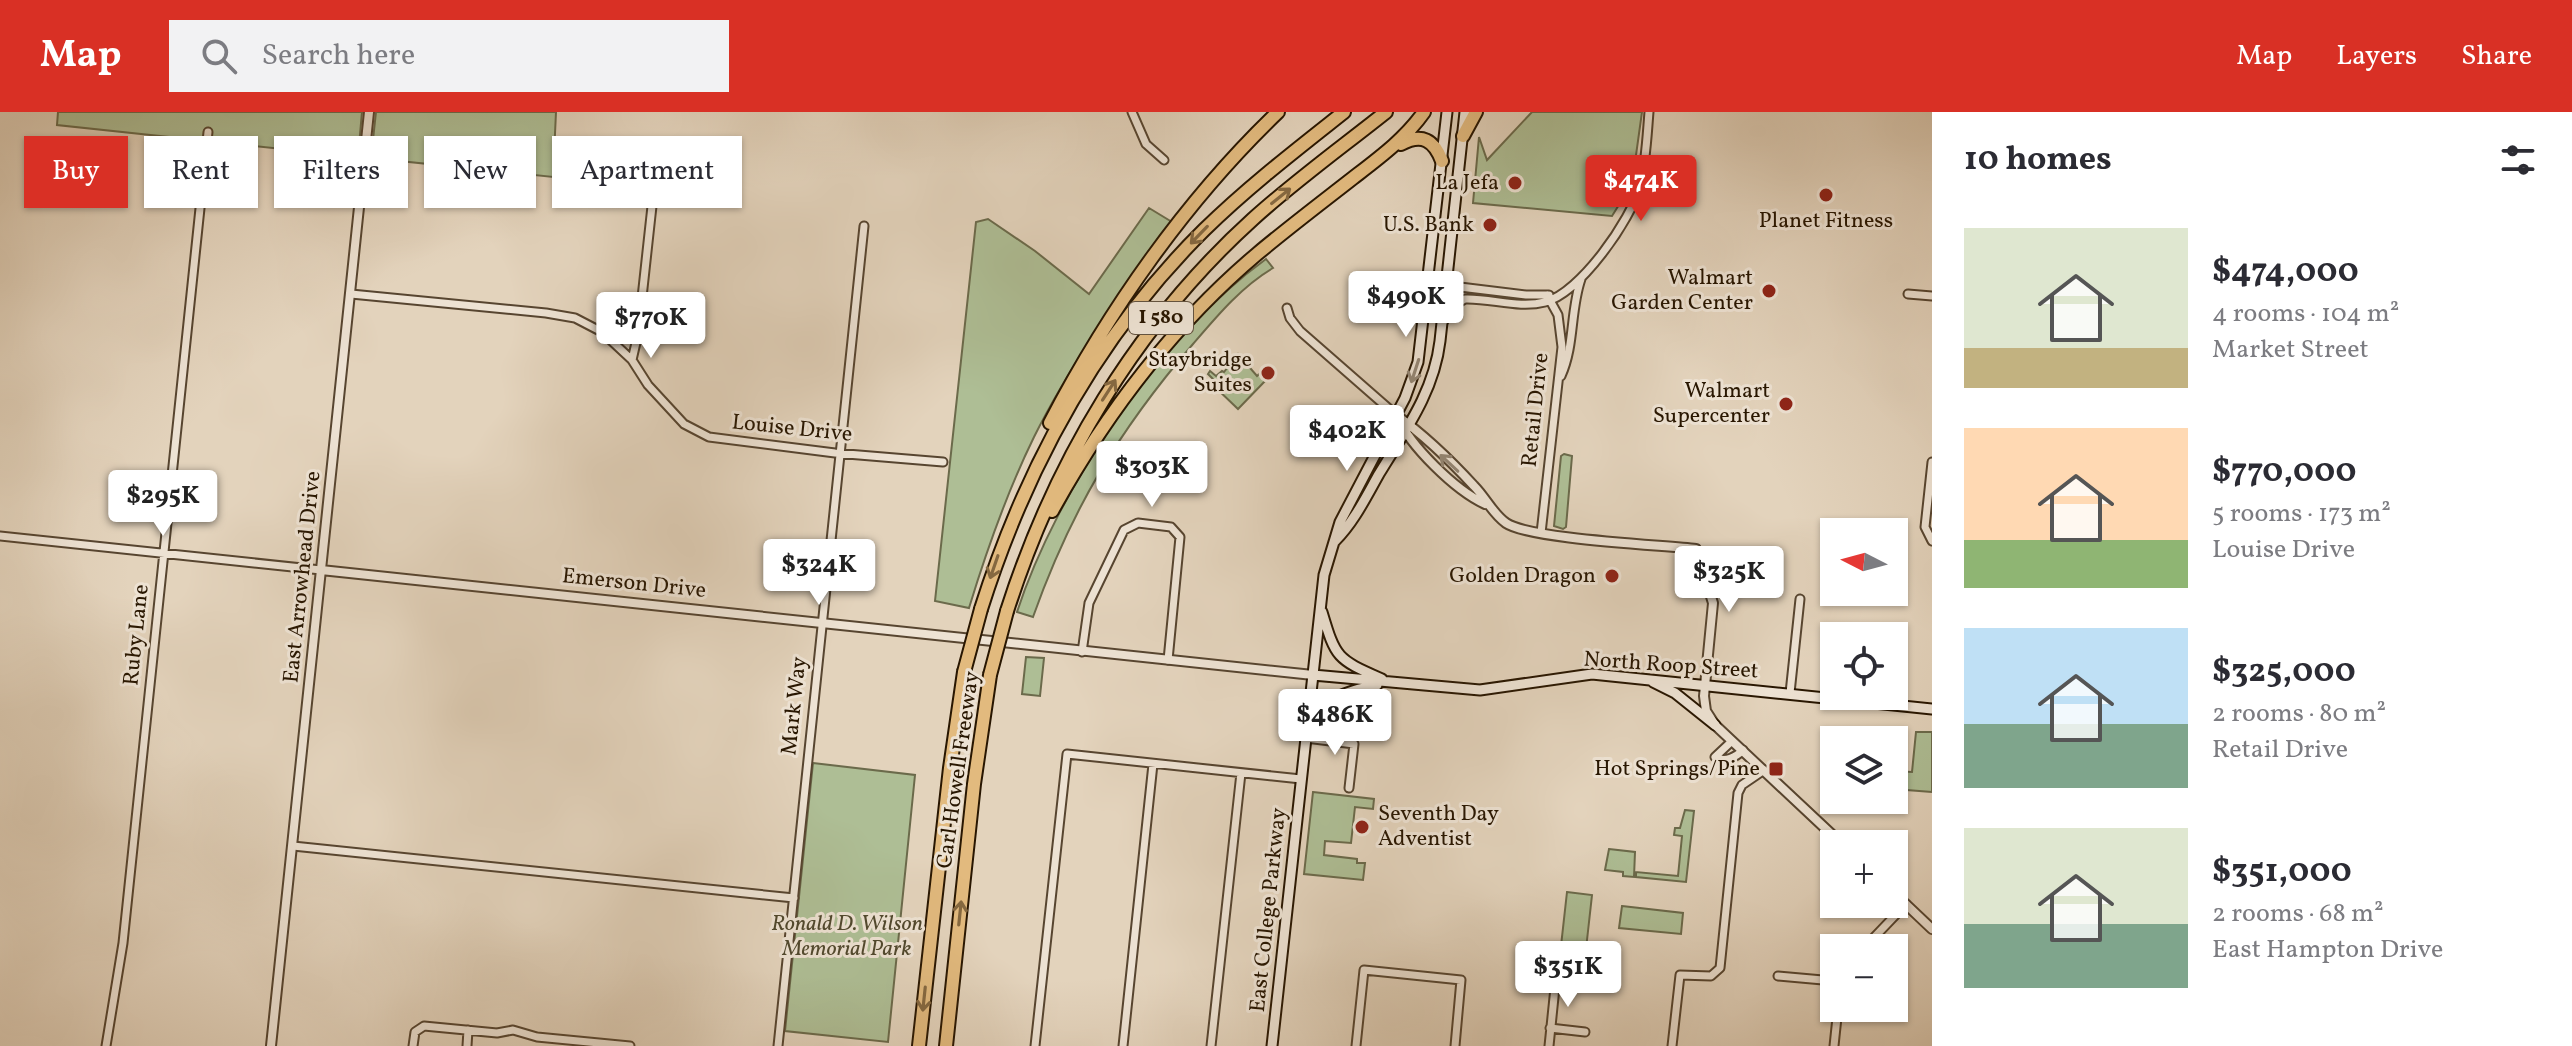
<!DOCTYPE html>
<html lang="en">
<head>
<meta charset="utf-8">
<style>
	:root { --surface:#fff; --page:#f2f2f3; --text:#2b2b33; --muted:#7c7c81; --accent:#d93025 }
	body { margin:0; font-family:Vollkorn,serif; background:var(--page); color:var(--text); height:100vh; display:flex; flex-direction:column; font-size:30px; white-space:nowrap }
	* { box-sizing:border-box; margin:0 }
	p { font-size:26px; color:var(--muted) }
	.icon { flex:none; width:44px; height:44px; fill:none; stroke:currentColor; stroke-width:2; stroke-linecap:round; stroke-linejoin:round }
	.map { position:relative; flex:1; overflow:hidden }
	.side { display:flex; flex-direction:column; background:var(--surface); width:640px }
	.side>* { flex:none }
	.hud { position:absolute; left:24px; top:24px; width:760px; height:72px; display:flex; gap:16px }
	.needle { width:52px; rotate:276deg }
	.buttons { position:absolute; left:1820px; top:406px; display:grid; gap:16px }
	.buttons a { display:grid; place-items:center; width:88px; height:88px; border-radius:0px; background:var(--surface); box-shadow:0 2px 6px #0004; font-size:40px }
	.price { position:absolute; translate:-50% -68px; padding:0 18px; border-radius:8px; background:#fff; color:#222; font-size:26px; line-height:52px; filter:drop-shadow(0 2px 4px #0008) }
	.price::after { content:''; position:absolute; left:50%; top:48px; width:24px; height:18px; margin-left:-12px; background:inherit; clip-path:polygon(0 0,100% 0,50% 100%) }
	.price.on { background:var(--accent); color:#fff }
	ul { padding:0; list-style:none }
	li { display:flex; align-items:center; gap:24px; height:200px; padding:0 32px }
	li span { display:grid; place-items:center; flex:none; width:224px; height:160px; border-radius:0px; color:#555 }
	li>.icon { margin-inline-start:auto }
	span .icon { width:96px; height:96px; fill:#fffc; stroke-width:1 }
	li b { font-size:34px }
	h2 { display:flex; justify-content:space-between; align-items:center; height:96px; padding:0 32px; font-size:34px }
	.tag { padding:0 28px; border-radius:0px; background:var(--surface); box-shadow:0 2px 6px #0004; font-size:28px; line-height:72px }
	.tag.on { background:var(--accent); color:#fff }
	header { display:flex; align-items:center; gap:48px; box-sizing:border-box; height:112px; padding:0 40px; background:var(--accent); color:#fff }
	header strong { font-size:38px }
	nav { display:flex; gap:44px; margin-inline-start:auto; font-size:28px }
	.search { width:560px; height:72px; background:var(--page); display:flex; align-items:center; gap:20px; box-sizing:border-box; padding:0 28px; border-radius:0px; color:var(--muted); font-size:30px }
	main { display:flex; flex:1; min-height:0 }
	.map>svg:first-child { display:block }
</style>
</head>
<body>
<header>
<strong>Map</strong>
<div class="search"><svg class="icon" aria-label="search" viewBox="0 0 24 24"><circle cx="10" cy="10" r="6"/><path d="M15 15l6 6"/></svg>Search here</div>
<nav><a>Map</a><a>Layers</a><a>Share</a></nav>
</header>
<main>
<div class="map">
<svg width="1932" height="934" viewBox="0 0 1932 934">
	<rect width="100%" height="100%" fill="#e3d3bc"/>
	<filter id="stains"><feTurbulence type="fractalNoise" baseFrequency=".0025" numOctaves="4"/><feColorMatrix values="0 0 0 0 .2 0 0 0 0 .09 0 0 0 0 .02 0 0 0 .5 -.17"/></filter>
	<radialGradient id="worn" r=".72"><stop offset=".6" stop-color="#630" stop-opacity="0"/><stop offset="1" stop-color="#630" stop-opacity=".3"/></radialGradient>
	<path fill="#aebe95" stroke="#6b6a4b" stroke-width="2" d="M58,0H362L358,45L57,13Z
		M376,0H556L553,65L371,46Z
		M1532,0H1642L1632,72L1612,104L1473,91L1479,25L1487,48Z
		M1149,96L1172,110C1123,179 1072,249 1034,325C1007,380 987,437 969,496L935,489L976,110L988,107L1035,139L1089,182Z
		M1266,147L1273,156C1241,175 1217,204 1193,232C1119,318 1071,398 1033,505L1017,500C1057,377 1161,223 1266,147Z
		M1238,242L1257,264L1259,262L1266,268L1238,297L1214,274L1217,271L1208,262L1210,259L1216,264L1222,259L1224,260Z
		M1564,342L1572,344L1566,415L1563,417L1554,414L1561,344Z
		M1026,545L1044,546L1040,584L1022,582Z
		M1916,620H1932V680L1894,677V659L1912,660Z
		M813,651L915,663L888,930L785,919Z
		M1313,680L1374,687L1373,697L1355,695L1351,731L1325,729L1324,743L1357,747V751H1365L1363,768L1304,762Z
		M1685,698L1694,699L1686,770L1636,765V760L1678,764L1682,724L1674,723L1675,716H1680Z
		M1609,737L1635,740L1634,765L1623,764V760L1605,758Z
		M1567,780L1592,783L1585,846L1560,843Z
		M1622,794L1683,801L1681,822L1619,816Z"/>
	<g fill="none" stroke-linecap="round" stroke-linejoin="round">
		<g stroke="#574530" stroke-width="11">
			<path id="minor" d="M1132,0L1146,32L1164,48
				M1448,159L1453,170L1460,175L1526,183H1549
				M351,182L546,201L575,206L602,220L632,248L648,273L684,312L709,325L835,341L943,350
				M1908,182L1932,184
				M1287,196L1290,206L1300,219L1396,303
				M1443,210L1458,191L1465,187C1491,186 1519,197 1545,190C1580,181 1631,108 1640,74C1646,50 1647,24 1649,0
				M632,248L638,222L653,85
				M1561,264C1575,233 1570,199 1581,167
				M1932,350L1925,415L1932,429
				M1541,421L1562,235L1558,203L1547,183
				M0,424L321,458
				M1082,540L1089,491L1124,418L1138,411L1171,415L1180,425L1168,548
				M1790,581L1800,487
				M1306,626L1354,632L1349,676
				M1715,645C1725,651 1736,645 1743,638
				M1715,645L1732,629
				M293,734L794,786
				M1864,836L1906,792
				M1778,864L1834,869
				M1550,916L1585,920
				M106,934L123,831L208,20
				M413,934L415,920L424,914L497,921L513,918L537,925L630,934
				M467,934L468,918
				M778,934L864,114
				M1035,934L1067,642L1301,667
				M1123,934L1153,652
				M1211,934L1241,661
				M1356,934L1364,858L1461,868L1455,934
				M1549,934L1557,856
				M1672,934L1680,863L1711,864L1720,856L1738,681L1742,673L1764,658
				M1834,934L1838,896"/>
		</g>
		<g stroke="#574530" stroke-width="12">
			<path id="tertiary" d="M1396,303C1424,323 1451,349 1474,374C1486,386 1492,401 1506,411C1529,427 1661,433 1696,437L1713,491L1704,584L1706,599L1715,613L1842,732
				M1397,304C1410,334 1455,378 1485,392
				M321,458L1313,563
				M1894,781L1932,817
				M271,934L369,0"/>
		</g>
		<g stroke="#281601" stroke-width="13">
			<path id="secondary" d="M1335,429C1354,410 1366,385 1379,362C1405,319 1434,280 1440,229L1465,0
				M1322,500C1336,547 1337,547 1382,567
				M1313,563L1480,578L1592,562L1932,597
				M1653,570L1675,581L1715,613
				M1308,615C1330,584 1341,581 1377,573
				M1272,934L1324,463L1340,410L1405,286L1418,250L1447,0"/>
		</g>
		<g stroke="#281601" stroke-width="16">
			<path id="motorway" d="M1463,24L1476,0
				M1401,32C1422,21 1434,28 1442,49
				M1050,311C1109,198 1186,88 1278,0
				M1052,399C1105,303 1172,214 1257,142C1288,116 1321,91 1353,66C1379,46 1405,27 1424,0
				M981,497C1026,355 1098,223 1204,118C1248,75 1296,38 1344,0
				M1007,499C1055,349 1136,213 1253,107C1295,69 1342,35 1386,0
				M919,934L950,656L964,560
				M946,934L974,672L990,563"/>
		</g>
		<use href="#minor" stroke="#ede2d3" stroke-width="7"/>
		<use href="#tertiary" stroke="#ede2d3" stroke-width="8"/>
		<use href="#secondary" stroke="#ede2d3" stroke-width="9"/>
		<use href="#motorway" stroke="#e2ba7e" stroke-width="12"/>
		<g stroke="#281601" stroke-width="16" stroke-linecap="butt">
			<path id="motorway-bridge" d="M964,560L981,497
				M990,563L1007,499"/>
		</g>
		<use href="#motorway-bridge" stroke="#e2ba7e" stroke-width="12"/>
	</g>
	<defs><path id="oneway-shaft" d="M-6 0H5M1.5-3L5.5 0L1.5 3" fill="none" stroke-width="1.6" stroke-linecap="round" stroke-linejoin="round" transform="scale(2)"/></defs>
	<g stroke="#856840">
		<use href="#oneway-shaft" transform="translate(1281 84) rotate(-39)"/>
		<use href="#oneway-shaft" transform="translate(1199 123) rotate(134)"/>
		<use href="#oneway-shaft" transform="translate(1109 278) rotate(-57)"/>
		<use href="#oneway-shaft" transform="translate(994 455) rotate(109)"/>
		<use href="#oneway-shaft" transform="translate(960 801) rotate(-84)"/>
		<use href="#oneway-shaft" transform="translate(924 887) rotate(96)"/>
	</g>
	<g stroke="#948674">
		<use href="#oneway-shaft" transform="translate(1415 259) rotate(108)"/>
		<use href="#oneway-shaft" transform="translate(1449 351) rotate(-137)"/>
	</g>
	<g fill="#8f2418" stroke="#ede2d3" stroke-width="3">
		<circle cx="1515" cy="71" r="8"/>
		<circle cx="1826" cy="83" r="8"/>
		<circle cx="1490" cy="113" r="8"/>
		<circle cx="1769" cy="179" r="8"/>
		<circle cx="1268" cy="261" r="8"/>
		<circle cx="1786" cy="292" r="8"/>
		<circle cx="1612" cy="464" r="8"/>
		<rect x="1768" y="649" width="16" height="16" rx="4"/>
		<circle cx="1362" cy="715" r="8"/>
	</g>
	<g text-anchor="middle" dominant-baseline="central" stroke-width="6" stroke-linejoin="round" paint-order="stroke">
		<rect fill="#ede2d3" stroke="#635340" stroke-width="2" x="1129" y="190" width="64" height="32" rx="6"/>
		<g font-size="20" font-weight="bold" fill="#281601">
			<text x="1161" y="206">I 580</text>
		</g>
		<g font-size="22" fill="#281601" stroke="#ede2d3" text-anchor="end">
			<text x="1499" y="71">La Jefa</text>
			<text x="1826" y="109" text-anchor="middle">Planet Fitness</text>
			<text x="1474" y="113">U.S. Bank</text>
			<text x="1753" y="166">Walmart<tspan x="1753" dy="25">Garden Center</tspan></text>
			<text x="1252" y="248">Staybridge<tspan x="1252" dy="25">Suites</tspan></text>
			<text x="1770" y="279">Walmart<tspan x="1770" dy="25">Supercenter</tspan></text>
			<text x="1596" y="464">Golden Dragon</text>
			<text x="1760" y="657">Hot Springs/Pine</text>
			<text x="1378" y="702" text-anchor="start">Seventh Day<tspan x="1378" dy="25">Adventist</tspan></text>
		</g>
		<g font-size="22" fill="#281601" stroke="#ede2d3">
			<text transform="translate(1536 298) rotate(-84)">Retail Drive</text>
			<text transform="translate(792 317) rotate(6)">Louise Drive</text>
			<text transform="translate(303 465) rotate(-84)">East Arrowhead Drive</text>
			<text transform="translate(634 472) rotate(6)">Emerson Drive</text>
			<text transform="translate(137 523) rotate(-84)">Ruby Lane</text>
			<text transform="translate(1671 554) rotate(4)">North Roop Street</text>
			<text transform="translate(795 594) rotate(-84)">Mark Way</text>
			<text transform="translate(959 658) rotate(-82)">Carl Howell Freeway</text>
			<text transform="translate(1269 798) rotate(-84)">East College Parkway</text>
		</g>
		<g font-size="22" font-style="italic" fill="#50482d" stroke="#ede2d3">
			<text x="847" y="812">Ronald D. Wilson<tspan x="847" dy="25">Memorial Park</tspan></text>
		</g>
	</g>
	<rect width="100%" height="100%" filter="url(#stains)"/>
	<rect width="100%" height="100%" fill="url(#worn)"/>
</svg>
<div class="buttons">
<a><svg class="needle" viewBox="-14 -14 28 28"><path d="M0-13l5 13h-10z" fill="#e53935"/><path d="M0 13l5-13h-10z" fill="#7c7c81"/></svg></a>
<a><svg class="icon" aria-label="locate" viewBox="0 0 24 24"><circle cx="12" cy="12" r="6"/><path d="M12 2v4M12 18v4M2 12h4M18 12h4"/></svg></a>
<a><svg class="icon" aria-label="layers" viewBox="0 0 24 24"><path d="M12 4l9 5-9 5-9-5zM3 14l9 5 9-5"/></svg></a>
<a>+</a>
<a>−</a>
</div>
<b class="price on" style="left:1641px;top:111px">$474K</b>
<b class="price" style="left:1406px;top:227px">$490K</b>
<b class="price" style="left:651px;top:248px">$770K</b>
<b class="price" style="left:1347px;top:361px">$402K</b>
<b class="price" style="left:1152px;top:397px">$303K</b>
<b class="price" style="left:163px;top:426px">$295K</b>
<b class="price" style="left:819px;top:495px">$324K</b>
<b class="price" style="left:1729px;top:502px">$325K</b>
<b class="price" style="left:1335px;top:645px">$486K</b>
<b class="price" style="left:1568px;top:897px">$351K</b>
<div class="hud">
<a class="tag on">Buy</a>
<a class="tag">Rent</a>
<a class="tag">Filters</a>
<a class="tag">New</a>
<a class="tag">Apartment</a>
</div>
</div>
<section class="side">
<h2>10 homes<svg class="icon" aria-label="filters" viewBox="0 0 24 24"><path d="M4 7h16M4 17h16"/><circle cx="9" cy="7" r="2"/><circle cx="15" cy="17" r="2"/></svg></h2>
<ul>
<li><span style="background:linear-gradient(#dfe7d0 75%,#c2b280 0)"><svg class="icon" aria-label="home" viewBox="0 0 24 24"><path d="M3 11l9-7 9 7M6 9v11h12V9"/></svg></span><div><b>$474,000</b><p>4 rooms · 104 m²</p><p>Market Street</p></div></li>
<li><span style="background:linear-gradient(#ffd9b3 70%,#8fb573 0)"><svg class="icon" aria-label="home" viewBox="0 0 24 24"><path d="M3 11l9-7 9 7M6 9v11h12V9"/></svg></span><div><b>$770,000</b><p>5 rooms · 173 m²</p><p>Louise Drive</p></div></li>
<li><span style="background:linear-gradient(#bfe0f5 60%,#7fa58c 0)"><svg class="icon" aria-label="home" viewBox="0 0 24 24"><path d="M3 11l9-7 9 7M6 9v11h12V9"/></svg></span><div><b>$325,000</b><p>2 rooms · 80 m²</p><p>Retail Drive</p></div></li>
<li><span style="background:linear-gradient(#dfe7d0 60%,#7fa58c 0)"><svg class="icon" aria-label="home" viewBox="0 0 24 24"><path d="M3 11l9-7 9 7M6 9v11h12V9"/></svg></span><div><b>$351,000</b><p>2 rooms · 68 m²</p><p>East Hampton Drive</p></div></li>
</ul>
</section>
</main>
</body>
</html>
